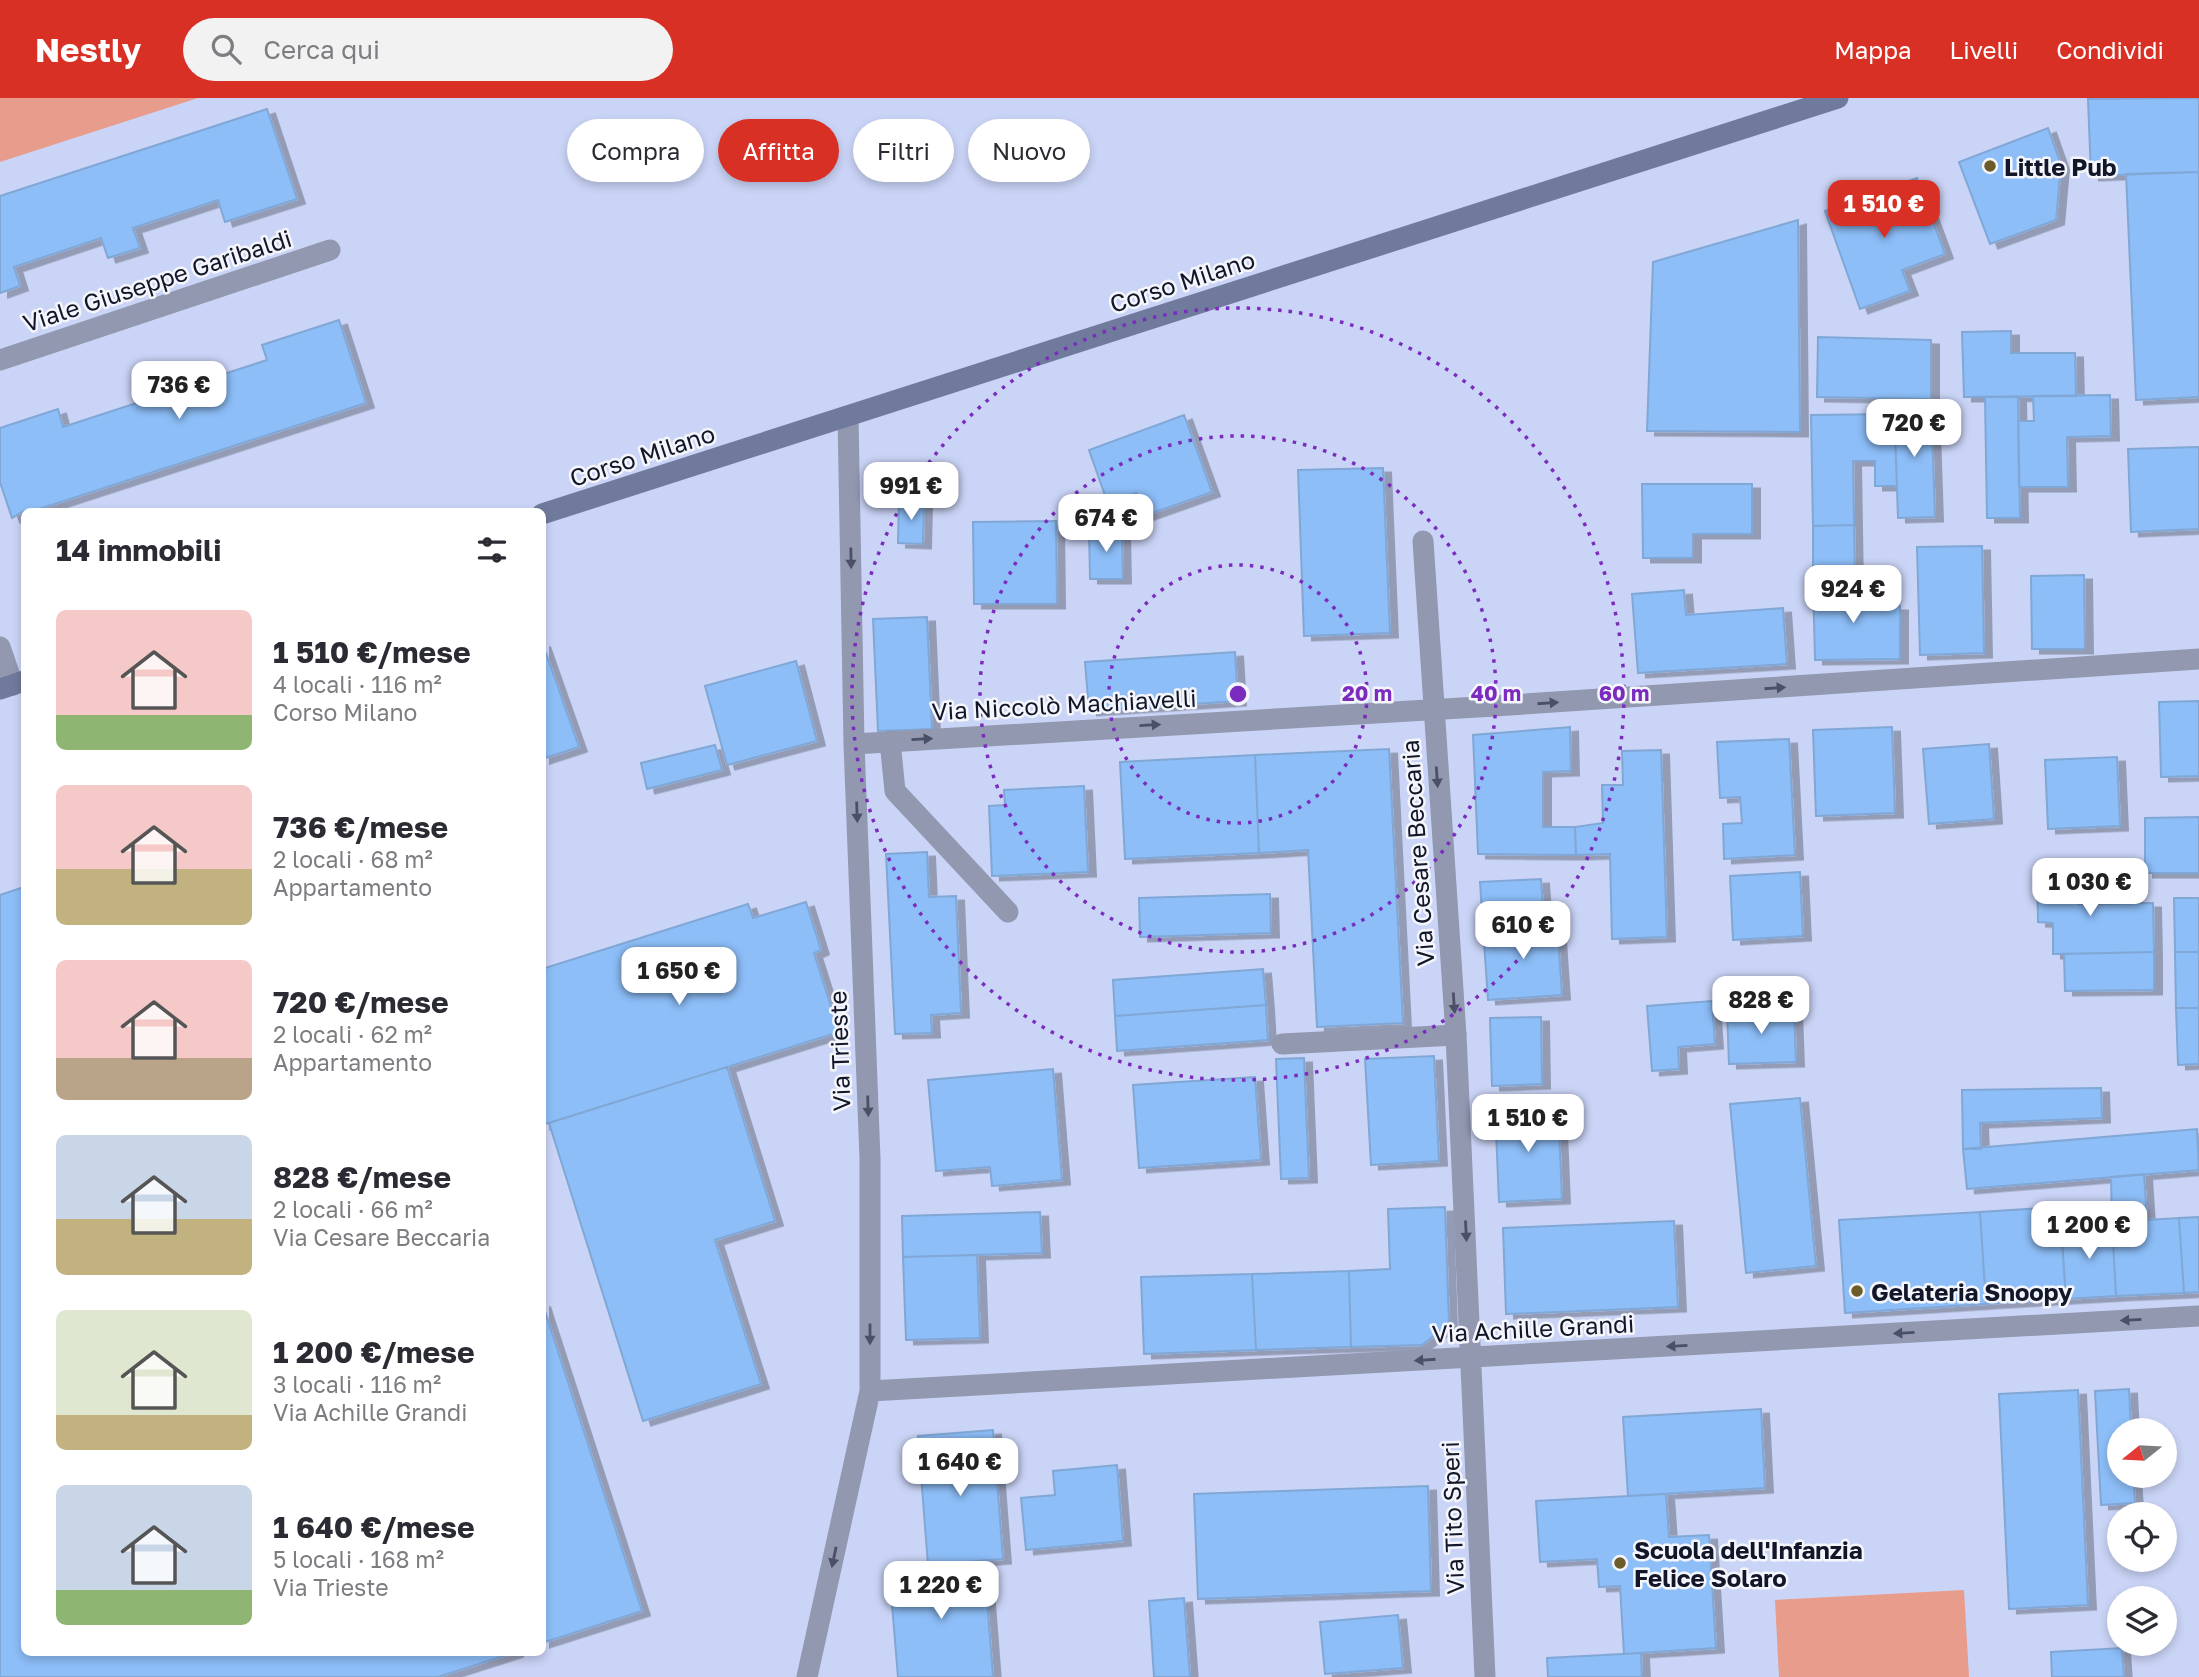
<!DOCTYPE html>
<html lang="it">
<head>
<meta charset="utf-8">
<style>
	:root { --surface:#fff; --page:#f2f2f3; --text:#2b2b33; --muted:#7c7c81; --accent:#d93025 }
	body { margin:0; font-family:"Golos Text",sans-serif; background:var(--page); color:var(--text); height:100vh; display:flex; flex-direction:column; font-size:26px; white-space:nowrap }
	* { box-sizing:border-box; margin:0 }
	p { font-size:23px; color:var(--muted) }
	.icon { flex:none; width:38px; height:38px; fill:none; stroke:currentColor; stroke-width:2; stroke-linecap:round; stroke-linejoin:round }
	.map { position:relative; flex:1; overflow:hidden }
	.sheet { position:absolute; left:21px; top:410px; width:525px; height:1148px; display:flex; flex-direction:column; background:var(--surface); border-radius:10px; box-shadow:0 4px 10px #0003 }
	.sheet>* { flex:none }
	.top-card { position:absolute; left:567px; top:21px; width:665px; height:63px; display:flex; gap:14px }
	.needle { width:46px; rotate:252deg }
	.buttons { position:absolute; left:2107px; top:1320px; display:grid; gap:14px }
	.buttons a { display:grid; place-items:center; width:70px; height:70px; border-radius:50%; background:var(--surface); box-shadow:0 4px 10px #0003; font-size:35px }
	.price { position:absolute; translate:-50% -60px; padding:0 16px; border-radius:14px; background:#fff; color:#222; font-size:23px; line-height:46px; filter:drop-shadow(0 2px 4px #0008) }
	.price::after { content:''; position:absolute; left:50%; top:42px; width:21px; height:16px; margin-left:-10px; background:inherit; clip-path:polygon(0 0,100% 0,50% 100%) }
	.price.current { background:var(--accent); color:#fff }
	ul { padding:0; list-style:none }
	li { display:flex; align-items:center; gap:21px; height:175px; padding:0 35px }
	li span { display:grid; place-items:center; flex:none; width:196px; height:140px; border-radius:10px; color:#555 }
	li>.icon { margin-inline-start:auto }
	span .icon { width:84px; height:84px; fill:#fffc; stroke-width:1 }
	li b { font-size:30px }
	h2 { display:flex; justify-content:space-between; align-items:center; height:84px; padding:0 35px; font-size:30px }
	.chip { padding:0 24px; border-radius:32px; background:var(--surface); box-shadow:0 4px 10px #0003; font-size:24px; line-height:63px }
	.chip.current { background:var(--accent); color:#fff }
	header { display:flex; align-items:center; gap:42px; box-sizing:border-box; height:98px; padding:0 35px; background:var(--accent); color:#fff }
	header strong { font-size:33px }
	nav { display:flex; gap:38px; margin-inline-start:auto; font-size:24px }
	.search { width:490px; height:63px; background:var(--page); display:flex; align-items:center; gap:18px; box-sizing:border-box; padding:0 24px; border-radius:38px; color:var(--muted); font-size:26px }
	.map>svg:first-child { display:block }
</style>
</head>
<body>
<header>
<strong>Nestly</strong>
<div class="search"><svg class="icon" aria-label="search" viewBox="0 0 24 24"><circle cx="10" cy="10" r="6"/><path d="M15 15l6 6"/></svg>Cerca qui</div>
<nav><a>Mappa</a><a>Livelli</a><a>Condividi</a></nav>
</header>
<div class="map">
<svg width="2199" height="1579" viewBox="0 0 2199 1579">
	<defs>
		<filter id="shadow"><feDropShadow dx="8" dy="4.5" stdDeviation="0" flood-color="#0004"/></filter>
	</defs>
	<rect width="100%" height="100%" fill="#cad4f6"/>
	<path fill="#e89c8b" d="M0,0H198L0,64Z
		M1964,1492L1969,1579H1779L1775,1502Z"/>
	<path fill="#8dbef8" stroke="#80a7d5" stroke-width="2" filter="url(#shadow)" d="M2199,0V74L2091,78L2088,1Z
		M267,11L297,101L225,124L218,102L133,130L140,150L108,160L101,140L14,169L20,188L0,195V98Z
		M2048,30L2061,67L2056,122L1990,146L1959,64Z
		M2199,74V299L2136,302L2126,76Z
		M1917,80L1945,156L1902,172L1910,193L1860,211L1825,113Z
		M1798,122L1800,334L1647,333L1653,164Z
		M339,222L366,305L33,413H24L12,420L0,384V330L58,311L63,329L152,300L145,280L177,270L184,289L267,262L262,247Z
		M2011,233V255H2075L2076,298L1964,299L1962,234Z
		M1818,239L1931,242V301L1817,299Z
		M2110,297L2111,338L2067,339L2068,389H2019L2018,323H2034L2033,298Z
		M1985,299H2018L2020,420H1987Z
		M1931,301L1935,419L1898,420L1894,302Z
		M1894,316L1897,388H1875V363H1853L1854,427L1813,428L1811,317Z
		M1184,317L1212,394L1144,418L1136,395L1108,406L1089,352Z
		M2199,349V431L2131,434L2128,351Z
		M1383,370L1390,535L1304,538L1298,372Z
		M1642,386H1752V436H1693V460H1643Z
		M899,402H924L923,446L898,445Z
		M1056,423L1057,506H974L973,424Z
		M1854,427L1855,483H1813V428Z
		M1122,431L1123,481H1090L1089,432Z
		M1982,448L1984,555L1920,557L1917,449Z
		M2084,477L2085,551H2032L2031,478Z
		M1813,483H1855V508H1900V561L1815,562Z
		M1684,492L1686,517L1783,510L1787,566L1638,575L1632,496Z
		M927,519L932,631L878,633L873,521Z
		M542,544L579,649L542,661Z
		M1235,554L1238,603L1089,613L1085,564Z
		M796,563L817,643L727,667L705,588Z
		M2199,603V678L2161,679L2159,604Z
		M1570,629L1571,673L1543,674V729H1575L1576,757L1478,756L1473,637Z
		M1892,629L1895,715L1816,718L1813,632Z
		M1789,641L1795,757L1724,761L1723,726L1742,725L1740,699L1720,700L1717,644Z
		M1989,646L1994,721L1929,726L1923,651Z
		M715,647L722,672L647,691L641,665Z
		M1389,651L1403,925L1317,929L1308,752L1259,755L1255,657Z
		M1661,652L1667,839L1612,841L1610,756L1576,757L1575,729L1603,725L1602,687H1623L1622,653Z
		M1255,657L1259,755L1125,761L1120,664Z
		M2117,659L2120,728L2048,731L2045,662Z
		M1084,688L1088,774L992,778L989,708L1005,707L1004,692Z
		M2199,719V775H2145V720Z
		M927,754L929,799L956,798L961,915L931,917L932,935L895,936L886,756Z
		M2037,768H2079V806L2153,805L2154,854L2053,856V825L2038,824Z
		M1800,774L1803,838L1733,842L1730,778Z
		M1541,781L1544,825L1483,829L1480,784Z
		M24,789V1554H516L438,1579H0V797Z
		M1270,796L1271,835L1140,839L1139,800Z
		M2174,800H2199V854H2175Z
		M806,804L821,852L814,855L839,934L542,1027V871L748,806L753,820Z
		M1557,824L1562,897L1488,902L1483,829Z
		M2154,854V892L2065,893L2064,856Z
		M2175,854H2199V910H2176Z
		M1263,871L1266,907L1115,918L1113,882Z
		M1712,903L1715,946L1678,949L1679,971L1652,973L1647,908Z
		M1266,907L1268,942L1117,953L1115,918Z
		M1794,910L1796,964L1729,966L1727,912Z
		M2176,910H2199V966L2178,967Z
		M1541,919L1542,986L1492,988L1490,920Z
		M1434,958L1439,1063L1371,1067L1365,961Z
		M1304,960L1309,1080L1281,1081L1276,961Z
		M727,969L775,1123L715,1142L761,1286L643,1323L549,1025Z
		M1053,971L1062,1082L992,1088L990,1069L936,1073L928,982Z
		M1255,979L1261,1062L1139,1070L1133,987Z
		M2101,990L2102,1020L1980,1025L1981,1051H1963L1962,992Z
		M1800,1000L1816,1168L1746,1175L1730,1006Z
		M1558,1008L1562,1101L1499,1104L1495,1010Z
		M2197,1031L2199,1072L1967,1091L1963,1051Z
		M2144,1076L2147,1122L2112,1124L2111,1079Z
		M1445,1109L1449,1226L1422,1247L1351,1249L1349,1173L1390,1171L1388,1111Z
		M2060,1109L2066,1201L1986,1206L1980,1114Z
		M1040,1114L1042,1155L903,1159L902,1118Z
		M1980,1114L1986,1206L1845,1215L1839,1122Z
		M2199,1119V1194L2184,1195L2179,1120Z
		M2179,1120L2184,1195L2116,1198L2112,1124Z
		M1674,1123L1678,1209L1506,1216L1503,1130Z
		M2112,1124L2116,1198L2066,1201L2061,1128Z
		M977,1157L980,1240L906,1242L903,1159Z
		M1349,1173L1351,1249L1256,1252L1252,1176Z
		M1252,1176L1256,1252L1144,1256L1141,1179Z
		M542,1204L642,1513L542,1545Z
		M2129,1291L2131,1332H2119V1377H2133L2135,1405L2101,1407L2095,1293Z
		M2078,1292L2088,1507L2009,1511L1999,1296Z
		M1761,1311L1765,1390L1628,1398L1623,1319Z
		M993,1332L1003,1461L928,1467L918,1338Z
		M1117,1367L1123,1443L1026,1452L1021,1400L1055,1397L1053,1373Z
		M1428,1388L1431,1493L1198,1501L1194,1396Z
		M1666,1396L1669,1439L1709,1437L1716,1550L1624,1556L1620,1488L1599,1489L1597,1461L1540,1464L1536,1403Z
		M984,1463L993,1579H898L889,1470Z
		M1184,1500L1190,1579H1154L1149,1503Z
		M1398,1517L1403,1570L1325,1576L1320,1524Z
		M2122,1550L2124,1579H2052L2051,1554Z
		M1641,1555L1642,1579H1548L1547,1560Z"/>
	<g fill="none" stroke-linecap="round" stroke-linejoin="round">
		<path stroke="#9198b0" stroke-width="21" d="M0,262L330,152
			M890,643L895,693L1008,814
			M1282,946L1456,937"/>
		<path stroke="#9198b0" stroke-width="21" d="M1423,443L1456,937L1485,1579
			M0,549L13,587
			M854,646L1495,608L2199,561
			M870,1293L2199,1218
			M807,1579L870,1293V1061L854,646L848,318"/>
		<path stroke="#707a9c" stroke-width="21" d="M542,416L1838,0
			M0,591L24,583"/>
	</g>
	<defs><path id="oneway-solid" d="M-6-.8H1V-3.2L6.5 0L1 3.2V.8H-6Z" transform="scale(1.75)"/></defs>
	<g fill="#4b5066">
		<use href="#oneway-solid" transform="translate(851 460) rotate(89)"/>
		<use href="#oneway-solid" transform="translate(1775 590) rotate(-4)"/>
		<use href="#oneway-solid" transform="translate(1548 605) rotate(-4)"/>
		<use href="#oneway-solid" transform="translate(1150 627) rotate(-3)"/>
		<use href="#oneway-solid" transform="translate(922 641) rotate(-3)"/>
		<use href="#oneway-solid" transform="translate(1437 679) rotate(86)"/>
		<use href="#oneway-solid" transform="translate(857 714) rotate(88)"/>
		<use href="#oneway-solid" transform="translate(1454 905) rotate(86)"/>
		<use href="#oneway-solid" transform="translate(868 1008) rotate(88)"/>
		<use href="#oneway-solid" transform="translate(1466 1133) rotate(87)"/>
		<use href="#oneway-solid" transform="translate(2131 1222) rotate(177)"/>
		<use href="#oneway-solid" transform="translate(1904 1235) rotate(177)"/>
		<use href="#oneway-solid" transform="translate(870 1236) rotate(90)"/>
		<use href="#oneway-solid" transform="translate(1677 1248) rotate(177)"/>
		<use href="#oneway-solid" transform="translate(1425 1262) rotate(176)"/>
		<use href="#oneway-solid" transform="translate(834 1459) rotate(102)"/>
	</g>
	<g fill="none" stroke="#7b2cbf" stroke-width="3.5" stroke-dasharray="3.5 7">
		<circle cx="1238" cy="596" r="129"/>
		<circle cx="1238" cy="596" r="258"/>
		<circle cx="1238" cy="596" r="386"/>
	</g>
	<g fill="#6b5c29" stroke="#f4f6fc" stroke-width="2.5">
		<circle cx="1990" cy="68" r="7"/>
		<circle cx="1857" cy="1193" r="7"/>
		<circle cx="1620" cy="1465" r="7"/>
	</g>
	<g text-anchor="middle" dominant-baseline="central" stroke-width="5" stroke-linejoin="round" paint-order="stroke">
		<g font-size="24" font-weight="bold" fill="#111629" stroke="#f4f6fc" text-anchor="start">
			<text x="2004" y="68">Little Pub</text>
			<text x="1871" y="1193">Gelateria Snoopy</text>
			<text x="1634" y="1451">Scuola dell'Infanzia<tspan x="1634" dy="28">Felice Solaro</tspan></text>
		</g>
		<g font-size="24" fill="#111629" stroke="#f4f6fc">
			<text transform="translate(157 182) rotate(-18)">Viale Giuseppe Garibaldi</text>
			<text transform="translate(1182 183) rotate(-18)">Corso Milano</text>
			<text transform="translate(642 357) rotate(-18)">Corso Milano</text>
			<text transform="translate(1064 606) rotate(-3)">Via Niccolò Machiavelli</text>
			<text transform="translate(1417 755) rotate(-94)">Via Cesare Beccaria</text>
			<text transform="translate(839 953) rotate(-92)">Via Trieste</text>
			<text transform="translate(1533 1230) rotate(-3)">Via Achille Grandi</text>
			<text transform="translate(1452 1420) rotate(-92)">Via Tito Speri</text>
		</g>
	</g>
	<circle cx="1238" cy="596" r="10" fill="#7b2cbf" stroke="#f4f6fc" stroke-width="3.5"/>
	<g font-size="21" text-anchor="middle" font-weight="bold" fill="#7b2cbf" stroke="#f4f6fc" stroke-width="5" stroke-linejoin="round" paint-order="stroke">
		<text x="1367" y="603">20 m</text>
		<text x="1496" y="603">40 m</text>
		<text x="1624" y="603">60 m</text>
	</g>
</svg>
<div class="buttons">
<a><svg class="needle" viewBox="-14 -14 28 28"><path d="M0-13l5 13h-10z" fill="#e53935"/><path d="M0 13l5-13h-10z" fill="#7c7c81"/></svg></a>
<a><svg class="icon" aria-label="locate" viewBox="0 0 24 24"><circle cx="12" cy="12" r="6"/><path d="M12 2v4M12 18v4M2 12h4M18 12h4"/></svg></a>
<a><svg class="icon" aria-label="layers" viewBox="0 0 24 24"><path d="M12 4l9 5-9 5-9-5zM3 14l9 5 9-5"/></svg></a>
</div>
<b class="price current" style="left:1884px;top:142px">1 510 €</b>
<b class="price" style="left:179px;top:323px">736 €</b>
<b class="price" style="left:1914px;top:361px">720 €</b>
<b class="price" style="left:911px;top:424px">991 €</b>
<b class="price" style="left:1106px;top:456px">674 €</b>
<b class="price" style="left:1853px;top:527px">924 €</b>
<b class="price" style="left:2090px;top:820px">1 030 €</b>
<b class="price" style="left:1523px;top:863px">610 €</b>
<b class="price" style="left:679px;top:909px">1 650 €</b>
<b class="price" style="left:1761px;top:938px">828 €</b>
<b class="price" style="left:1528px;top:1056px">1 510 €</b>
<b class="price" style="left:2089px;top:1163px">1 200 €</b>
<b class="price" style="left:960px;top:1400px">1 640 €</b>
<b class="price" style="left:941px;top:1523px">1 220 €</b>
<div class="top-card">
<a class="chip">Compra</a>
<a class="chip current">Affitta</a>
<a class="chip">Filtri</a>
<a class="chip">Nuovo</a>
</div>
<section class="sheet">
<h2>14 immobili<svg class="icon" aria-label="filters" viewBox="0 0 24 24"><path d="M4 7h16M4 17h16"/><circle cx="9" cy="7" r="2"/><circle cx="15" cy="17" r="2"/></svg></h2>
<ul>
<li><span style="background:linear-gradient(#f6c9c9 75%,#8fb573 0)"><svg class="icon" aria-label="home" viewBox="0 0 24 24"><path d="M3 11l9-7 9 7M6 9v11h12V9"/></svg></span><div><b>1 510 €/mese</b><p>4 locali · 116 m²</p><p>Corso Milano</p></div></li>
<li><span style="background:linear-gradient(#f6c9c9 60%,#c2b280 0)"><svg class="icon" aria-label="home" viewBox="0 0 24 24"><path d="M3 11l9-7 9 7M6 9v11h12V9"/></svg></span><div><b>736 €/mese</b><p>2 locali · 68 m²</p><p>Appartamento</p></div></li>
<li><span style="background:linear-gradient(#f6c9c9 70%,#b9a48a 0)"><svg class="icon" aria-label="home" viewBox="0 0 24 24"><path d="M3 11l9-7 9 7M6 9v11h12V9"/></svg></span><div><b>720 €/mese</b><p>2 locali · 62 m²</p><p>Appartamento</p></div></li>
<li><span style="background:linear-gradient(#c9d6e8 60%,#c2b280 0)"><svg class="icon" aria-label="home" viewBox="0 0 24 24"><path d="M3 11l9-7 9 7M6 9v11h12V9"/></svg></span><div><b>828 €/mese</b><p>2 locali · 66 m²</p><p>Via Cesare Beccaria</p></div></li>
<li><span style="background:linear-gradient(#dfe7d0 75%,#c2b280 0)"><svg class="icon" aria-label="home" viewBox="0 0 24 24"><path d="M3 11l9-7 9 7M6 9v11h12V9"/></svg></span><div><b>1 200 €/mese</b><p>3 locali · 116 m²</p><p>Via Achille Grandi</p></div></li>
<li><span style="background:linear-gradient(#c9d6e8 75%,#8fb573 0)"><svg class="icon" aria-label="home" viewBox="0 0 24 24"><path d="M3 11l9-7 9 7M6 9v11h12V9"/></svg></span><div><b>1 640 €/mese</b><p>5 locali · 168 m²</p><p>Via Trieste</p></div></li>
</ul>
</section>
</div>
</body>
</html>
